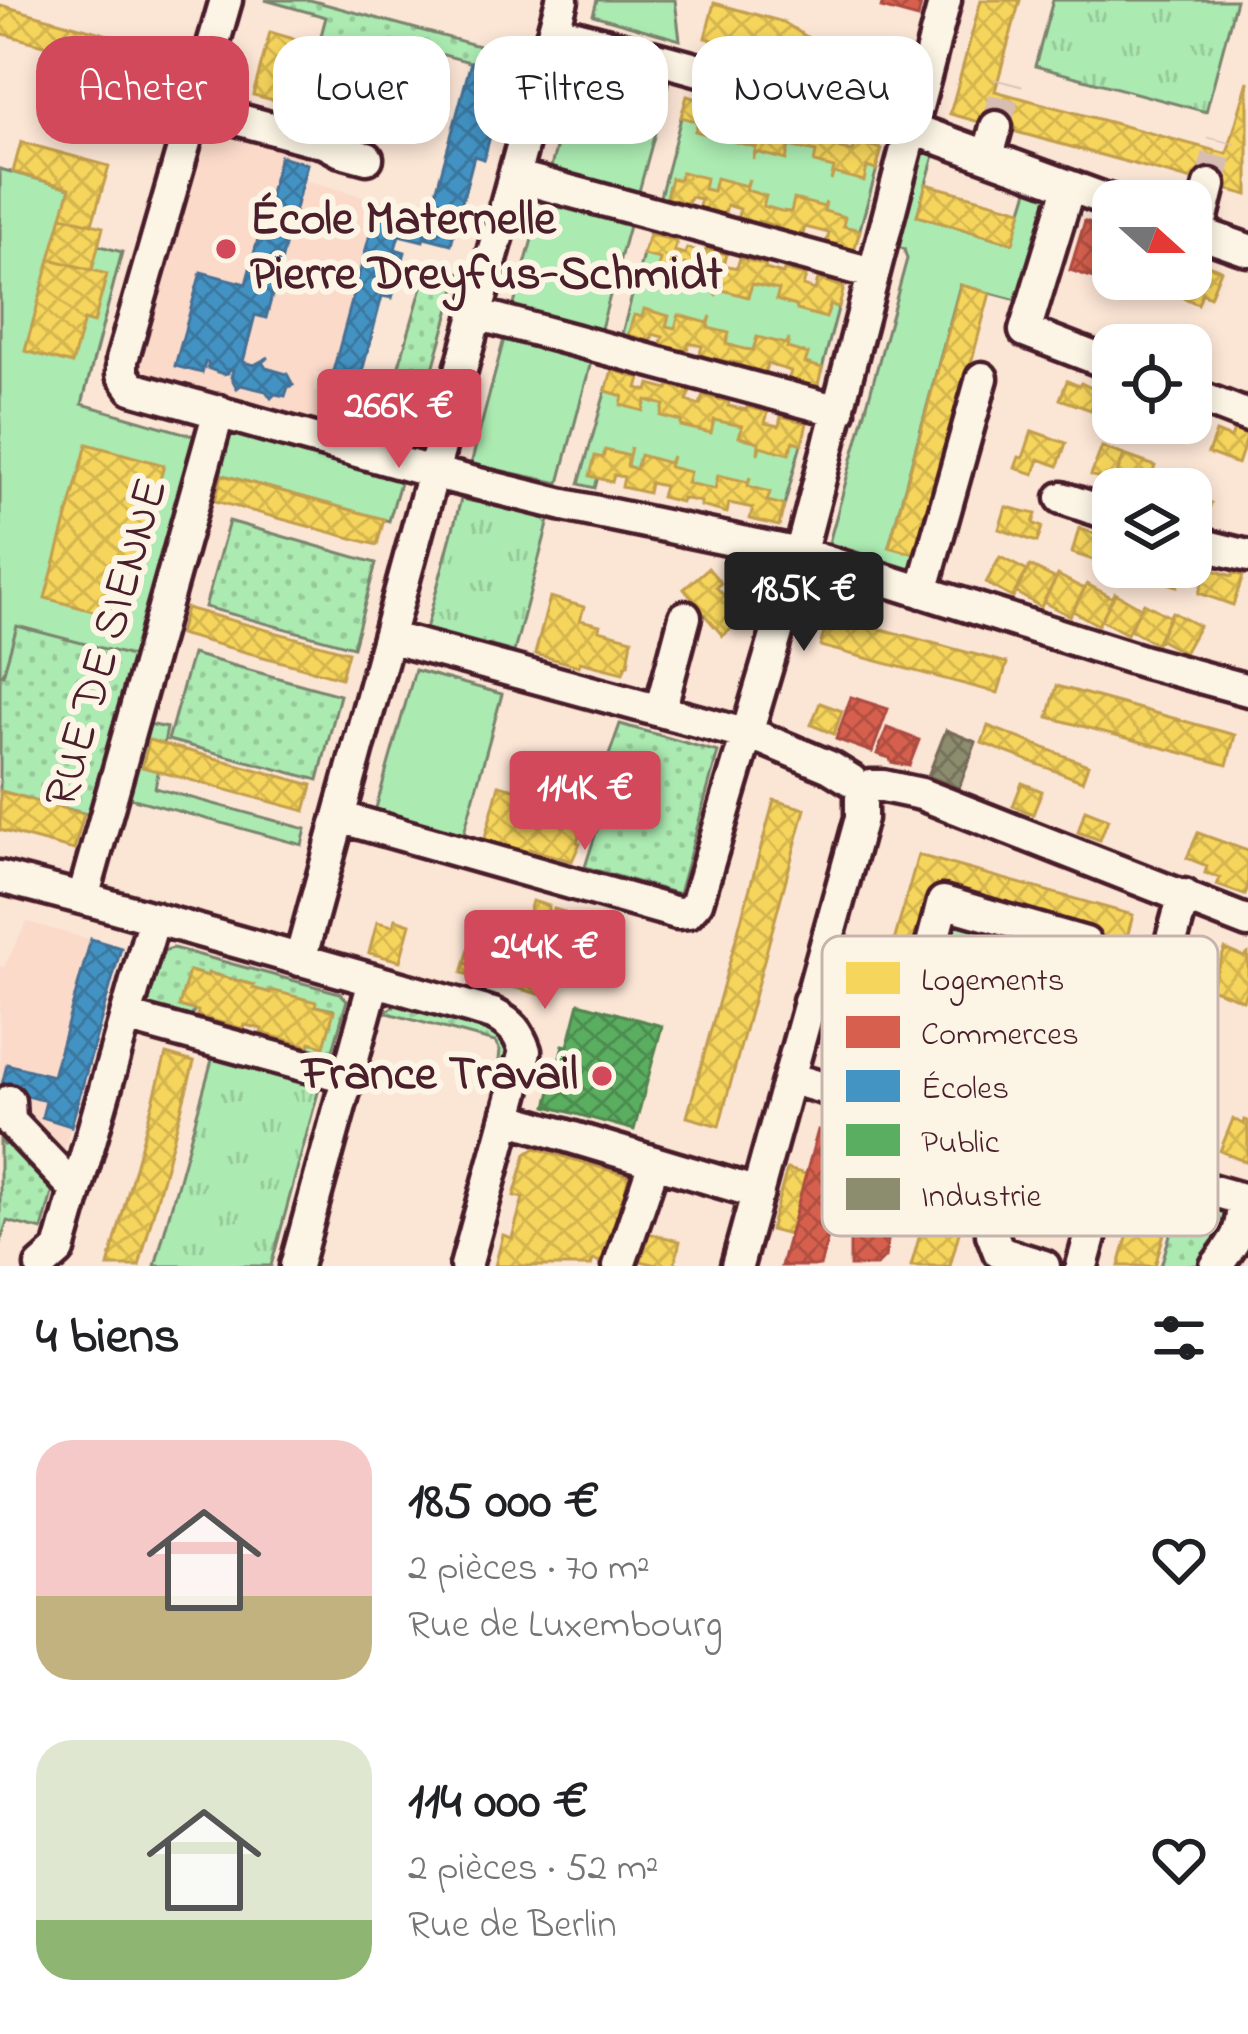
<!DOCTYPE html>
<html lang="fr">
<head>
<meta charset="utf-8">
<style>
	:root { --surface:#fff; --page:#f2f2f2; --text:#202124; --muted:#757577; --accent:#d1495b }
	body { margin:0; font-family:"Indie Flower",sans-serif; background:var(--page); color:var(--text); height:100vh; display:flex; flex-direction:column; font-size:45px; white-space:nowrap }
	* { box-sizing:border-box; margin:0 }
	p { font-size:39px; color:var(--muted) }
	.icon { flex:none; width:66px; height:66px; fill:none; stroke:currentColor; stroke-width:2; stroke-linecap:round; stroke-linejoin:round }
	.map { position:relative; height:1266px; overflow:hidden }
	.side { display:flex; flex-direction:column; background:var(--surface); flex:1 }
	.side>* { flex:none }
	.guide { position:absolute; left:36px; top:36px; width:1176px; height:108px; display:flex; gap:24px }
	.needle { width:78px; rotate:111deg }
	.buttons { position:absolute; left:1092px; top:180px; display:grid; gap:24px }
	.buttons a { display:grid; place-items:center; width:120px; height:120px; border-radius:24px; background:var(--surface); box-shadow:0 6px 18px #0003; font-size:60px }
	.price { position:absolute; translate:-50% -102px; padding:0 27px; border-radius:12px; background:var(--accent); color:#fff; font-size:39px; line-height:78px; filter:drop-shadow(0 3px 6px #0008) }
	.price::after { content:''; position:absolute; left:50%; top:72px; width:36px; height:27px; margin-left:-18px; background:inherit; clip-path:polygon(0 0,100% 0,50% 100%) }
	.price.on { background:#222; color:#fff }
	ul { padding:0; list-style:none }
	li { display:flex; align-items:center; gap:36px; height:300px; padding:0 36px }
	li span { display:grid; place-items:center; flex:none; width:336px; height:240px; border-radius:36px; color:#555 }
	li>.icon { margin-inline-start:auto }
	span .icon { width:144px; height:144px; fill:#fffc; stroke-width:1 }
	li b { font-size:51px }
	h2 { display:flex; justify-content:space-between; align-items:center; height:144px; padding:0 36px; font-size:51px }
	.pill { padding:0 42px; border-radius:36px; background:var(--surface); box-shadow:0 6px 18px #0003; font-size:42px; line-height:108px }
	.pill.on { background:var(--accent); color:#fff }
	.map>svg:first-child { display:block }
</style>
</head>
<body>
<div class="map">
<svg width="1248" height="1266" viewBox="0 0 1248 1266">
	<defs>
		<pattern id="grass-dots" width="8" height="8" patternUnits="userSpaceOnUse" patternTransform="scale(3)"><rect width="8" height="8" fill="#abeab1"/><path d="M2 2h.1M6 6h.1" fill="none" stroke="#95c898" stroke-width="1.8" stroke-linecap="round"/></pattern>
		<pattern id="park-tufts" width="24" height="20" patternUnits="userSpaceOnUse" patternTransform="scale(3)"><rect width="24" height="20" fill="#abeab1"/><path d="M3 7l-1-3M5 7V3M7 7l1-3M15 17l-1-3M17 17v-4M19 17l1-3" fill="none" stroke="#95c898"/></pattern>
		<pattern id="homes-cross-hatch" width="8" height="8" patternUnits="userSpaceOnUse" patternTransform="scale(3)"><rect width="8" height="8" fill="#f6d55c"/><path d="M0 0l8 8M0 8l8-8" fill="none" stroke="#d4b650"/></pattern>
		<pattern id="shops-cross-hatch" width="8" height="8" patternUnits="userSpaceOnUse" patternTransform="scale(3)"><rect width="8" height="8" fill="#d6604d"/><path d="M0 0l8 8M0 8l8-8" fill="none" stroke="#b04f40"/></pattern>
		<pattern id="schools-cross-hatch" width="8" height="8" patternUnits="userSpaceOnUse" patternTransform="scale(3)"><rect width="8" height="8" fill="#4393c3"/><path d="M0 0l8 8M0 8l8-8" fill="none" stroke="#3a779f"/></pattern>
		<pattern id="public-cross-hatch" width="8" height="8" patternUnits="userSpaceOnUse" patternTransform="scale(3)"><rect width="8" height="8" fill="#5aae61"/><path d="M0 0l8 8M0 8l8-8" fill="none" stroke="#4c8d50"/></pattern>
		<pattern id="industry-cross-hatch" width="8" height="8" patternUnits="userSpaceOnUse" patternTransform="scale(3)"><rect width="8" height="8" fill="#8c8c6e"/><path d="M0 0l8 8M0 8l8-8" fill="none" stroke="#74725b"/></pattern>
	</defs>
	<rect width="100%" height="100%" fill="#fbe5d5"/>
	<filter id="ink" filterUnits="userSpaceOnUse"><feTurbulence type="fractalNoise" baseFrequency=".00833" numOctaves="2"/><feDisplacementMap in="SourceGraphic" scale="24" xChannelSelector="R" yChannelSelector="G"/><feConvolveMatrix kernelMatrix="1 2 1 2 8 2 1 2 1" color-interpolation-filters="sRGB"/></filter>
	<g filter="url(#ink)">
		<path fill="#fbdaca" d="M203,118L312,148L304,180L429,215L423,241L399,236L395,249L405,252L392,298L382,296L359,383L314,372V391L338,405L331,426L148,378L138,355Z
			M27,922L121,948L55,1182L0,1146V966L4,967Z"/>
		<path fill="url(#grass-dots)" stroke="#7a846e" stroke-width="3" d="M265,0H310L516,56L518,60L514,74L392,41L363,143L297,125L326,17Z
			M447,268L460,273L413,440L384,432L396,376L423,283L433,274Z
			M229,521L376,563L353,647L205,607Z
			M0,611L144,639L94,816L0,791Z
			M192,654L340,695L318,780L168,740Z
			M620,724L718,752L679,894L585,867L614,776L603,772Z
			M173,948L340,993L347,1000L333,1050L327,1055L309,1050L310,1042L324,1045L333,1010L315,1006V1002L253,989V985L209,973L207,976L190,971L180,1006L194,1010L190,1022L149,1008L148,1003L163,951Z
			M400,1003L488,1025C502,1036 506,1045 508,1063L499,1060L500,1050L495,1042L384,1012Z
			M0,1138L4,1145L14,1143L55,1182L42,1230L7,1221L0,1244Z
			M1182,1193L1236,1214L1206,1266H1161Z"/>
		<path fill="url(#park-tufts)" stroke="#7a846e" stroke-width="3" d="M1053,0H1236L1206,112L1035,66Z
			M461,499L550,517L514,652L426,629Z
			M957,915L1067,944L1073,956L1048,1053L1037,1060L926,1030L921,1020L948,922Z
			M213,1056L320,1085L271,1266H155Z"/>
		<path fill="#abeab1" stroke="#7a846e" stroke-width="3" d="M597,0H675L680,40L593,15Z
			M581,56L669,81L637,199L549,174Z
			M683,110L878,165L858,236L669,185L664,206L658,204Z
			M927,150L935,152L917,216L1012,243L1029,187L1047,196V203L1017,300L960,285L889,546L919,555L914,573L834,549L829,543L907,259L904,249L894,246L917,158Z
			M0,169L70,188L58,234L122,252L82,404L198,437L139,658L17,626L3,675L0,674Z
			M543,199L630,222L599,336L512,312Z
			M645,247L840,301L821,373L632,323L627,343L620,341Z
			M505,335L592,358L559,483L471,464Z
			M608,382L803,437L783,510L601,466L595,488L579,484Z
			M220,429L401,479L389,521L223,475L221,478L208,474Z
			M415,670L502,694L462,840L374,815Z
			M144,723L167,728L155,788L306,829L302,845L119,795Z"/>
		<path fill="url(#homes-cross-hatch)" stroke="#c29e4d" stroke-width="3" d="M981,0H1020L995,91L1227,154L1248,81V195L950,114Z
			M714,3L783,22L810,39L790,70L768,56L705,38Z
			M0,5L152,47L145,73L0,33Z
			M270,32L294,39L277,101L253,95Z
			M871,45L907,55L896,98L859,89Z
			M687,96L715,104L712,114L723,117L725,111L742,115L743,111L764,117L762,127L775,131L778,121L804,128L803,132L821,137L822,133L843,139L840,149L853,152L856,142L882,149L876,170L867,167L864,181L834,173L831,180L834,168L814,163L816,152L789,146L786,160L756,152L753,159L756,147L735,142L738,131L721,126L717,137L695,131L698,122L681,117Z
			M21,142L109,166L92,224L62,216L70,188L13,172Z
			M682,172L706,178L704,189L713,191L716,178L746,186L749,179L746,190L766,196L763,206L781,211L791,212L794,199L824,207L826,202L824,211L845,217L843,226L860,230L854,251L826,244L829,233L805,227L802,237L776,230L777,226L758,221L757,225L737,219L740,209L727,205L724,216L698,209L701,199L690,197L688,204L666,198L671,178L679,180Z
			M926,184L1022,210L1013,243L917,216Z
			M62,216L103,227L92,270L50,259Z
			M649,234L677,241L674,251L685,254L687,248L705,253L706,249L727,254L724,265L737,268L740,258L766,265L765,269L783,274L784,270L806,276L803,286L815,290L818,279L844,287L839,307L830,305L826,318L797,310L796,306L776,300L779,290L752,284L748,297L719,289L715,296L718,285L698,279L701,268L683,264L679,274L658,268L660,259L643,255Z
			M50,259L107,274L94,323L84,320L72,364L25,351Z
			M1200,262L1221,270L1210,297L1202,293L1198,304L1182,297L1187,283L1191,285Z
			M961,285L990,293L919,555L889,547Z
			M644,309L669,316L666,326L675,328L679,315L708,323L711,316L708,328L729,333L726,344L744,349L753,350L757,337L786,344L789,339L787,348L808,354L805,363L822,368L817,389L788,381L791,371L767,364L764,375L739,368V363L699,357L702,346L689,343L686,353L660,346L663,337L653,334L651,341L628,335L634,315L642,317Z
			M1173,330L1204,342L1196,363L1191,361V345H1166Z
			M612,370L640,378L637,388L648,391L650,384L668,389L669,385L690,391L687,401L700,405L703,395L729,402L728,406L746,410L747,407L768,412L765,423L779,426L781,416L807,423L802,444L793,441L789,454L760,446L758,454L759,442L739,437L742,426L714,420L711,433L681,426V421L661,416L664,405L646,400L643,411L621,405L623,396L606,391Z
			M1067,381L1079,386L1081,383L1097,391L1091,410L1060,399Z
			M1234,430L1248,435L1238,464L1208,453L1216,432L1231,438Z
			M1032,431L1066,443L1058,466L1039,459L1034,474L1015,468L1019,457L1023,458Z
			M87,444L164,465L122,619L45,598Z
			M631,447L627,466L636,469L640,455L669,463L672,456L669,467L690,472L687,483L715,489L718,475L748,482L750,477L748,486L770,492L767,501L784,505L779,526L750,519L753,508L729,503L727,513L701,506V502L682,498L681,502L661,497L664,486L650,483L648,493L622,487L624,477L614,475L612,482L590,476L595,456L603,458L605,450L629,456Z
			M1102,447L1124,455L1115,479L1106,475L1104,480L1091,475Z
			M1124,455L1155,466L1147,489L1115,479Z
			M222,475L384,519L377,545L215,501Z
			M1191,494L1211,503L1203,523L1191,519Z
			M1006,507L1036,514L1033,523L1042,527L1037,542L999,529Z
			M1079,528L1113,541L1106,564L1072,553Z
			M1000,557L1027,571L1013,598L986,583Z
			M1030,566L1056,579L1041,607L1015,592Z
			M1131,567H1184L1177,586L1132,570Z
			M708,568L721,583L716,587L745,617L723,636L703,613L697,618L689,609L696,603L684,589Z
			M1207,568L1232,576L1233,573L1243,576L1233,605L1199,593Z
			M1058,575L1084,589L1070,616L1043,602Z
			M1087,584L1113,598L1098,625L1073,611Z
			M1115,593L1141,608L1127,634L1101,620Z
			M550,597L584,607L580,620L600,625L599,630L632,639L628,665H626L623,673L580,662L579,666L535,654Z
			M1144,603L1170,617L1156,644L1129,629Z
			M186,608L348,652L341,678L179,634Z
			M1172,612L1199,626L1184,653L1158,639Z
			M829,615L1007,663L998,693L820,646Z
			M1057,686L1235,735L1227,765L1048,717Z
			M820,703L842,711L834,734L811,725Z
			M988,726L1088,765L1082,781L982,743Z
			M149,740L312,785L305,811L142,767Z
			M1022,783L1042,791L1033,814L1013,806Z
			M499,785L533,794L529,807L549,813L548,817L582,827L577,842L580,843L572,861L529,849V853L484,841Z
			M0,791L84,814L74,850L0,830Z
			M774,800L805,809L719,1126L687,1117Z
			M1085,810L1108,819L1100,840L1078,832Z
			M1198,833L1248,851V886L1245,895L1217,885L1220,878L1205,873L1207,866L1187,858Z
			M918,855L1133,915L1049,1223L1031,1220V1217L1022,1215L1099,934L937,889L908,994L902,992L898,1009L877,1003Z
			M532,901L549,906L540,939L523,934Z
			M554,909L564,912L545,984L523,979L531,950L536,951L548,912L553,913Z
			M395,919L410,924L400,961L369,953L377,922L393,926Z
			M473,934L531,950L523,979L465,963Z
			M1225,949L1244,957L1248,954V987L1243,1000L1210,988Z
			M465,963L545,984L542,995L462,973Z
			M189,971L207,976L208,973L254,985L253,988L270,993L271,990L316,1002L315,1006L334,1011L324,1046L310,1042L309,1046L261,1033L262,1029L245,1025L244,1029L197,1016L198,1011L179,1006Z
			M166,1054L194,1062L139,1266H108Z
			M1233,1119L1244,1124L1245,1120L1248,1121V1163L1220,1151Z
			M872,1145L975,1173L950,1266H911L925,1217L857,1198Z
			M535,1148L629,1176L605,1263L593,1260L591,1266H495L503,1235L512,1238L523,1198L514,1196L526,1154Z
			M787,1169L806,1174L789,1235L770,1230Z
			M1143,1181L1176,1190L1155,1266H1119Z
			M648,1233L680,1241L674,1266H659L641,1261L643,1253L638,1252L642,1239L646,1240Z"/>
		<path fill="url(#shops-cross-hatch)" stroke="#ac4c43" stroke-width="3" d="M883,0H922L918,18L881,8Z
			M1085,221L1113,230V260L1106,282L1070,270Z
			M851,697L888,709L872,752L836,739Z
			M887,728L919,740L909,766L891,762L890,758L877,754Z
			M818,1130L855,1140L820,1266H781Z
			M854,1234L888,1241L885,1257L876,1266H850V1239Z"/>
		<path fill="url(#schools-cross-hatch)" stroke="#457095" stroke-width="3" d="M471,62L498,70L487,110L496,113L484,159L474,156L451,244L424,237Z
			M280,156L307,164L266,318L255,315L243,362L254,365L269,357L262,362L266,368L287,374L293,385L288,387L285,396L275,394L271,398L266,391L241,385L237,388L231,377L233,370L229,369L228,373L223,374L207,368L209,364L205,362L202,373L175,366L201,272L246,284Z
			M379,201L429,215L423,241L399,235L395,249L405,252L392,298L382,296L359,383L332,375Z
			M91,939L121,948L71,1126L42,1117L46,1101L1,1089L7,1064L53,1076Z"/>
		<path fill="url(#public-cross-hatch)" stroke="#558351" stroke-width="3" d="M579,1003L662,1026L634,1130L547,1106L563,1045L568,1046Z"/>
		<path fill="url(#industry-cross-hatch)" stroke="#786b5a" stroke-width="3" d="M946,730L976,742L959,788L928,776Z"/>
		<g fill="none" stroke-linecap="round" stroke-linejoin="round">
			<path stroke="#d8bdb3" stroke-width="30" stroke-dasharray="30 15" stroke-linecap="butt" d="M996,127L1008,82
				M1210,185L1221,140"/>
			<g stroke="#4a1f2b" stroke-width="39">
				<path id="minor" d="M226,0L122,360V374L132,388L443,475L564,505L809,556L1145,662L1248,690
					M554,30L910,128L1113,202
					M195,108L326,143L341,151L367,158
					M988,156L996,127
					M514,176L872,273
					M1069,187L1025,331L1113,365
					M1191,230L1248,250
					M1198,233L1210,185
					M476,314L839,411
					M1191,394L1248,416
					M1062,498L1113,515
					M1191,542L1248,556
					M922,592L982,378
					M388,637L763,739L830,767L851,780
					M660,711L685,617
					M871,786H883L921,794L1248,922
					M339,817L677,913L688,912L697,902L800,555L945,0
					M0,877L100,903L493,1014C512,1024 518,1031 525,1051L466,1266
					M83,898L219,411
					M300,960L562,0
					M809,1001L896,1023L907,1036L1049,1077L1085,943L943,902L913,1017L902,1028
					M126,1017L347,1077
					M789,1078L1016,1144L992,1234L999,1252L1044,1266
					M9,1101L10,1121L76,1190
					M507,1118L758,1193
					M1037,1118L1049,1077
					M1111,1162L1242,1199C1244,1231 1235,1242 1216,1266
					M41,1266L59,1250L154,918
					M296,1266L374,981
					M619,1266L654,1163
					M737,1266L861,818V798
					M1082,1266L1184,895"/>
			</g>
			<use href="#minor" stroke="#fcf5e5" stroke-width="30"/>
		</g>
	</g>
	<g fill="#d1495b" stroke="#fcf5e5" stroke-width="4.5">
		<circle cx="226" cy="249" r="12"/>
		<circle cx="602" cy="1076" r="12"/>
	</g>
	<g text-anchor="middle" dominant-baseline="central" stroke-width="12" stroke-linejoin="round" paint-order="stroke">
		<g font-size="48" font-weight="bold" fill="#4a1f2b" stroke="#fcf5e5" text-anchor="start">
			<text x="250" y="221">École Maternelle<tspan x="250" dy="55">Pierre Dreyfus-Schmidt</tspan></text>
			<text x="578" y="1076" text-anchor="end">France Travail</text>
		</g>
		<g font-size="48" fill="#4a1f2b" stroke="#fcf5e5">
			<text transform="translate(108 643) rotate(-74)">RUE DE SIENNE</text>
		</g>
	</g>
	<rect x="822" y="936" width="396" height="300" rx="18" fill="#fcf5e5" stroke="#c7b5ad" stroke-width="3"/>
	<rect x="846" y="962" width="54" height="32" fill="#f6d55c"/>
	<rect x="846" y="1016" width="54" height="32" fill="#d6604d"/>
	<rect x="846" y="1070" width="54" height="32" fill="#4393c3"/>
	<rect x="846" y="1124" width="54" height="32" fill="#5aae61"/>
	<rect x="846" y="1178" width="54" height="32" fill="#8c8c6e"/>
	<g font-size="33" fill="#4a1f2b">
		<text x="921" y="990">Logements</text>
		<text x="921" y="1044">Commerces</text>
		<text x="921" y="1098">Écoles</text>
		<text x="921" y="1152">Public</text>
		<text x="921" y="1206">Industrie</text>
	</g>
</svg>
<div class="buttons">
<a><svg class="needle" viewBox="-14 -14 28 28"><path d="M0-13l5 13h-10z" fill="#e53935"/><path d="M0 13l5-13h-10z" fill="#757577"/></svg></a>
<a><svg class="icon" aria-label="locate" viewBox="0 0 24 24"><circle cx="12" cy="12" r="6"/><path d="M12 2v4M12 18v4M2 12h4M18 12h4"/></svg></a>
<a><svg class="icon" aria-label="layers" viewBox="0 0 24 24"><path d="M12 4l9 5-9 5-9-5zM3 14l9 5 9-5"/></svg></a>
</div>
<b class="price" style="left:399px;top:471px">266K €</b>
<b class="price on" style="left:804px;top:654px">185K €</b>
<b class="price" style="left:585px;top:853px">114K €</b>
<b class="price" style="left:545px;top:1012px">244K €</b>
<div class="guide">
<a class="pill on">Acheter</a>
<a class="pill">Louer</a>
<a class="pill">Filtres</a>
<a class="pill">Nouveau</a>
</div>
</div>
<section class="side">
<h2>4 biens<svg class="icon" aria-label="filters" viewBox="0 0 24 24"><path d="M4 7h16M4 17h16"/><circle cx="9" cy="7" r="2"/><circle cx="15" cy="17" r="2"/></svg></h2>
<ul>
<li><span style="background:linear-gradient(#f6c9c9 65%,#c2b280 0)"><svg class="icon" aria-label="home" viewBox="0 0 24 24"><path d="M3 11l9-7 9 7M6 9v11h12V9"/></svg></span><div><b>185 000 €</b><p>2 pièces · 70 m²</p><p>Rue de Luxembourg</p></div><svg class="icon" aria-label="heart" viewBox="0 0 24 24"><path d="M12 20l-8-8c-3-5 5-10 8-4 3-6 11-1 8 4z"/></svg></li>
<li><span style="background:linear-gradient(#dfe7d0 75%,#8fb573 0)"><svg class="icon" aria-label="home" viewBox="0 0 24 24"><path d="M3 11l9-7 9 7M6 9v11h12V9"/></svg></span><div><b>114 000 €</b><p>2 pièces · 52 m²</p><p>Rue de Berlin</p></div><svg class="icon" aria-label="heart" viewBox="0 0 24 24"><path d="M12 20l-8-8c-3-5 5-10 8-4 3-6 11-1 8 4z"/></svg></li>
</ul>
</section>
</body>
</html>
